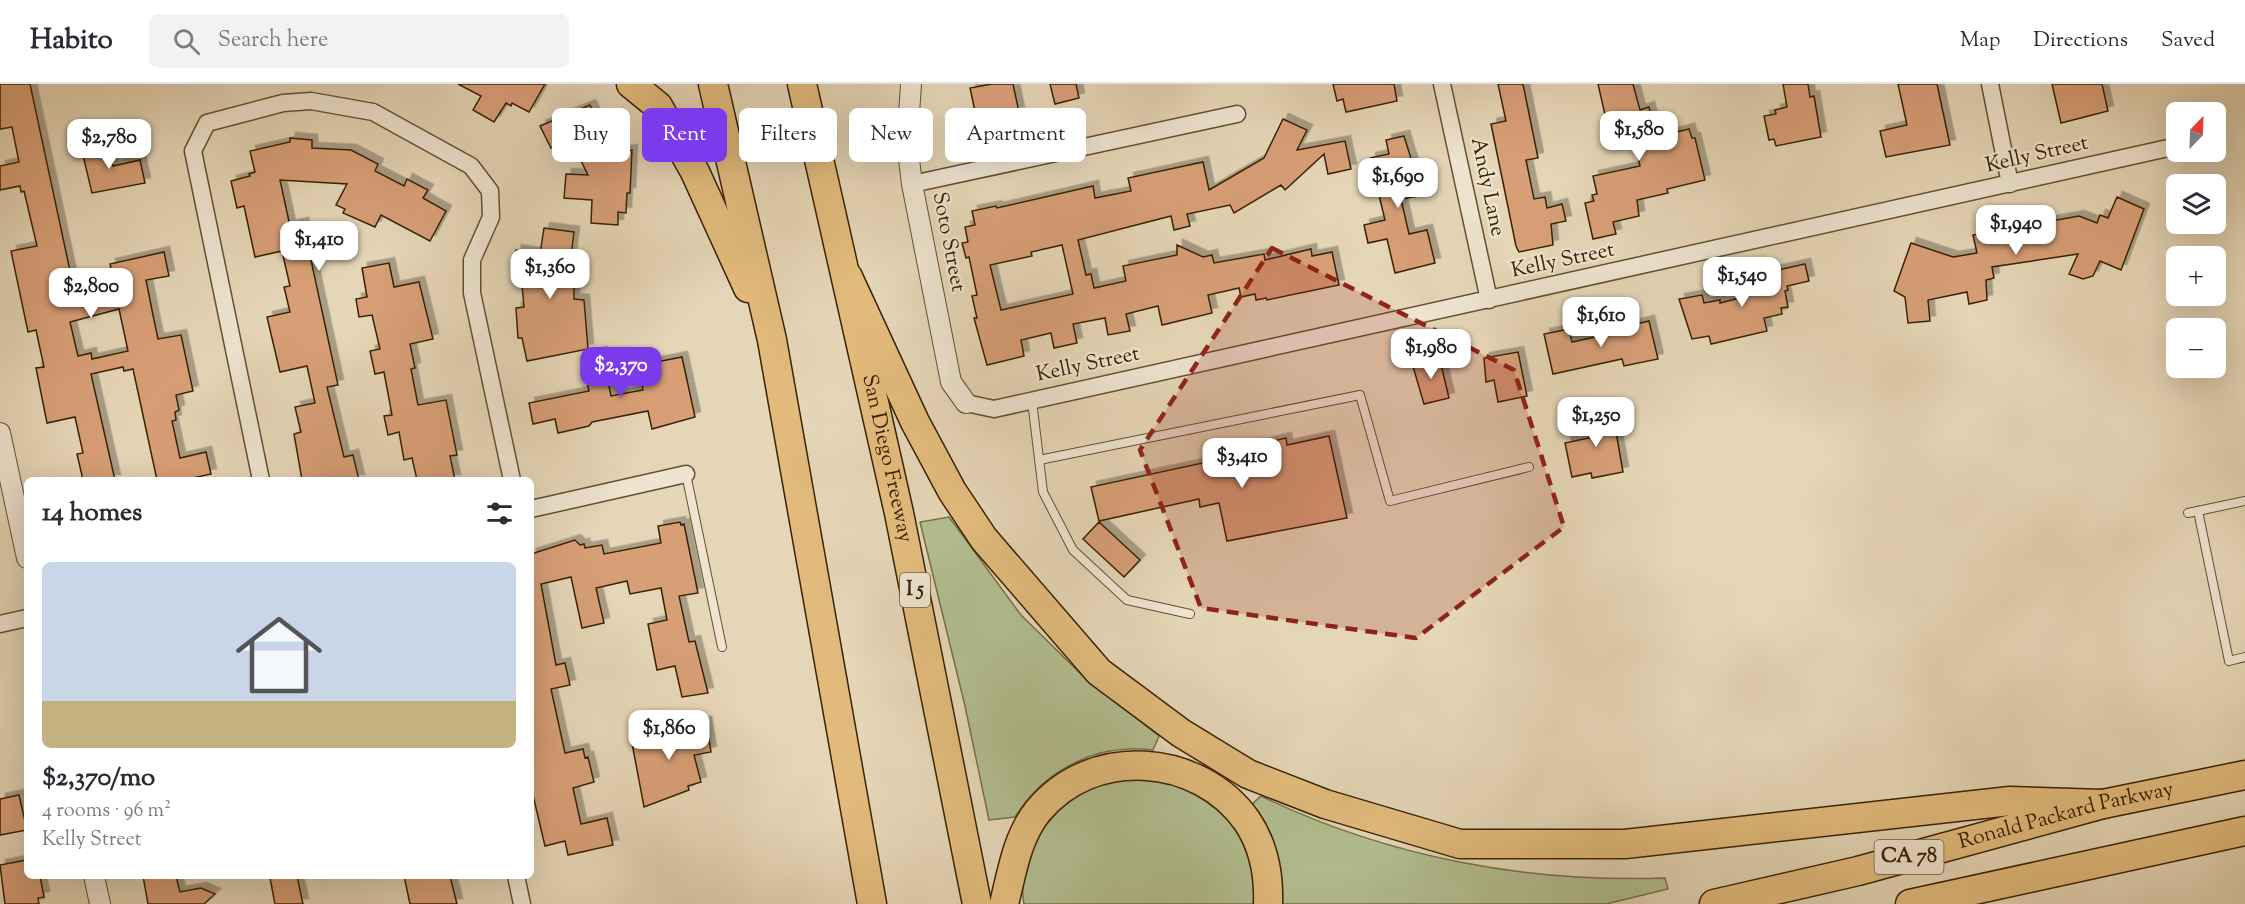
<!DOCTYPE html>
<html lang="en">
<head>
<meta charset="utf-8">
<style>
	:root { --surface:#fff; --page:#f2f2f3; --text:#2b2b33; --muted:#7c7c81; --line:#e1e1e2; --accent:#7c3aed }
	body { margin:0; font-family:"Sorts Mill Goudy",serif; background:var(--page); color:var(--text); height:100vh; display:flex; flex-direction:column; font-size:22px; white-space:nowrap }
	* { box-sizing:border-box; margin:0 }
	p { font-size:20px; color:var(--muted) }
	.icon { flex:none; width:33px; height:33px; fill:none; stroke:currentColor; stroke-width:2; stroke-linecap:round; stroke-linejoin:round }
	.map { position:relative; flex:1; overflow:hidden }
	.panel { position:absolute; left:24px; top:393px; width:510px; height:402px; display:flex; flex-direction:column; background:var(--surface); border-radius:9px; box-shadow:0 6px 24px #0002 }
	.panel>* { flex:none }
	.hud { position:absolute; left:552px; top:24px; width:570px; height:54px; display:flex; gap:12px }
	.needle { width:39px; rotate:23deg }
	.controls { position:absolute; left:2166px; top:18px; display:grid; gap:12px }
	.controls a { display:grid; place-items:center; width:60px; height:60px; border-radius:9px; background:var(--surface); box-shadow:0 6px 24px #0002; font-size:30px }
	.price { position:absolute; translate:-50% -51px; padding:0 14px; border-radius:12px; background:#fff; color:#222; font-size:20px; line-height:39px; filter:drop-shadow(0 2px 3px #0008) }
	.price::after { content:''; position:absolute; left:50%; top:36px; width:18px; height:14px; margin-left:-9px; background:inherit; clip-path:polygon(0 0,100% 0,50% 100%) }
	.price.selected { background:var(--accent); color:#fff }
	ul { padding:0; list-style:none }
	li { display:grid; align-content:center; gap:12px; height:318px; padding:0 18px }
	li span { display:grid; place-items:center; height:186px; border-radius:9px; color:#555 }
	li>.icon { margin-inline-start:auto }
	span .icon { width:108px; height:108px; fill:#fffc; stroke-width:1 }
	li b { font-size:26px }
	h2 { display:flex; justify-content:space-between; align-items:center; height:72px; padding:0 18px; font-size:26px }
	.tag { padding:0 21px; border-radius:9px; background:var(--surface); box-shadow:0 6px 24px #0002; font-size:21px; line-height:54px }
	.tag.selected { background:var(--accent); color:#fff }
	header { display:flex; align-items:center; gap:36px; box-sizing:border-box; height:84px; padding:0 30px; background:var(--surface); border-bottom:2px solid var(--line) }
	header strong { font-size:28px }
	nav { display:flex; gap:33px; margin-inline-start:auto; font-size:21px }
	.search { width:420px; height:54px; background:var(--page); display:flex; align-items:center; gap:15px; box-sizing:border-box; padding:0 21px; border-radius:9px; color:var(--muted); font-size:22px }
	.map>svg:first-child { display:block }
</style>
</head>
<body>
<header>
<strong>Habito</strong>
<div class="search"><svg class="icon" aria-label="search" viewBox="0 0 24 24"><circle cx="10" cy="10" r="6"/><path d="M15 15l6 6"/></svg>Search here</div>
<nav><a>Map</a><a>Directions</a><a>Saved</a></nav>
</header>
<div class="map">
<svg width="2245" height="820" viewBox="0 0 2245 820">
	<defs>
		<filter id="shadow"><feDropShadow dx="5.5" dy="-5.5" stdDeviation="0" flood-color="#0004"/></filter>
	</defs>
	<rect width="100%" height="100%" fill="#e5d6b7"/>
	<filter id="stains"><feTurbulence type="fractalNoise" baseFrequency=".00333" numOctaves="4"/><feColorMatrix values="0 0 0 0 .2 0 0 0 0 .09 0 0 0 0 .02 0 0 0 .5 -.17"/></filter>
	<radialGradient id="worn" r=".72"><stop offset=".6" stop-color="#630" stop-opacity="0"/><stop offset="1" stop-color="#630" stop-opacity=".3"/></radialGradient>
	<path fill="#b2be90" stroke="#767049" stroke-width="1.5" d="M949,433L1021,531L1087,596L1159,652L1153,666C1097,659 1045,685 1015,733L989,736L965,622L920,438Z
		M1142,695C1214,700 1255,749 1255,820H1024C1015,770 1052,721 1096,703C1111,697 1127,696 1142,695Z
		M1261,712C1387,773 1526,799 1665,794L1668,805L1606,820H1282L1279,780L1250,722Z"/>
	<path fill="#d89f77" stroke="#392302" stroke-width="1.5" fill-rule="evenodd" filter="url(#shadow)" d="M0,0H30L75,210L115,202L110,180L164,168L169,192L146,196L153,231L158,255L181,251L193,307L176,311L179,326L175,328L176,336L172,337L180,374L206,368L211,390L184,396H157L133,285L124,287L123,283L91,290L115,396H83L77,370L83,369L75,333L47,339L36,284L44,283L36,246L28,248L11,167L37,162L24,107L21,108L20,102L0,106V82L19,78L12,43L0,45ZM119,225L128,267L92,275L91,269L78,272L70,238Z
		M458,0H545L529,28L512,19L511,22L506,19L494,38L473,26L481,12Z
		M992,0H1013L1019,28L976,32L970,4Z
		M1050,0H1076L1079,14L1055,20Z
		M1333,0H1394L1397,17L1346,28L1343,15L1337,17Z
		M1498,0H1523L1538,74L1526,76L1534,115L1545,113L1547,124L1562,120L1566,137L1551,140L1553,161L1519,168L1516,162L1491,40L1506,37Z
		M1598,0H1633L1640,26L1649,23L1656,53L1689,45L1692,54H1695L1705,96L1667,105L1668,109L1637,116L1639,132L1613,138L1616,150L1593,155L1585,119L1594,117L1592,111L1597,110L1593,92L1640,82L1633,52L1611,57Z
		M1783,0H1808L1810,13L1814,12L1821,53L1776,62L1774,55L1769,56L1764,32L1776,30L1775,26L1787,23Z
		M1898,0H1937L1950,61L1886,73L1880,47L1907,41Z
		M2052,0H2102L2108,27L2061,39Z
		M590,21L597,35L606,31L624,67L632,66L630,109H627L626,129L618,128V141L591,139L592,116L564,114L566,90L588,91L570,55L551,64L540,42Z
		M1283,35L1307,46L1297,66L1345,57L1351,85L1328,90L1324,70L1285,106L1281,101L1234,129L1230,121L1187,130L1190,142L1174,146L1171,132L1078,156L1086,191L1091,190L1094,204L1126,197L1123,182L1177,171V161L1203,173L1212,171L1214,179L1264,170L1265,176L1311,165L1312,172L1332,168L1339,201L1267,216L1266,214L1256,216L1255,210L1241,213L1239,204L1208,211L1212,229L1162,241L1158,222L1126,230L1130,247L1108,251L1105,234L1073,240L1077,259L1054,264L1051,249L1021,256L1024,272L987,281L974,234H977L972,212L977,211L969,173L966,174L962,159L968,158L965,143L975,141L972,127L996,122L997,124L1093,102L1095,114L1131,107L1128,94L1203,78L1209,106L1264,74ZM1062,161L1073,210L1001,226L990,181L1032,172L1031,168Z
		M1404,52L1414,84L1419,112L1401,115L1409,150L1427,146L1435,179L1395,189L1387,155L1368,159L1364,141L1385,136L1370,74L1389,70L1386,56Z
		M290,54L312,56V64L351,66L378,80L375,87L404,102L407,95L428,106L423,114L446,127L430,157L381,131L375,143L343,129L345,125L336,121L347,100L280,96L290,142L303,139L338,301L327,303L344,373L353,371L359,396H302L294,350L301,348L295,323L315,319L307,282L280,288L267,233L290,228L284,203L290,202L282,167L255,173L244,122L237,124L231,97L250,92L249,90L255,88L250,67L290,58Z
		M107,58L113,82L140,76L145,99L92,109L81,63Z
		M2117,113L2144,125L2121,186L2100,177L2093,192L2083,195L2069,190L2078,170L1992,183L1994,194L1986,196L1987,216L1969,220L1967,208L1928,216L1930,237L1908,239L1905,213L1894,207L1911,159L1953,173L1977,169L1973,151L2079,132L2097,139L2100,131L2108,134Z
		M544,144L574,148L567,203L574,202V215L584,216L588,265L527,277L522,254H518L516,224L524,223L521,191L513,190L516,166L540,170Z
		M389,179L394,203L419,198L433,255L410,260L415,284L411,285L418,321L446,316L457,371L450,372L455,396H417L412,374L404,376L399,348L388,351L384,332L392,331L384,288L375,290L370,267L380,265L372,231L359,233L356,215L367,213L362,184Z
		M1805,180L1809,197L1787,202L1788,206L1785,207L1788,223L1781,224L1782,230L1764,234L1767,247L1711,260L1709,252L1692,255L1679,215L1702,211L1704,219L1720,216V219L1755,210L1764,207L1760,190Z
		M1649,237L1658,275L1624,282L1622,275L1553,290L1544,250L1569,245L1572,258L1609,250V246Z
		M602,268L611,312L643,306L641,295L649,293L646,280L682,273L695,333L652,345L648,327L592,338L589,342L558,349L555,335L533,340L529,319L589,307L582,273Z
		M1518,268L1527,312L1498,318L1494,296L1486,298L1484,274Z
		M1439,272L1449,314L1424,320L1412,279Z
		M1612,325L1623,388L1592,394L1591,389L1572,393L1565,359L1589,354L1585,331Z
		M1329,352L1347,434L1227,457L1219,419L1200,423L1199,415L1099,437L1091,403L1263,366L1261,360L1286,354L1287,361Z
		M680,438L681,441L684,440L698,509L679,512L689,558L695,557L708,609L682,613L675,582L657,586L648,540L667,536L661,504L630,510L627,497L596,504L604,539L582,544L571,493L541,500L556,581L565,579L570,601L551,605L565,669L583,665L585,674L588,673L594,698L573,704L581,740L607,734L613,761L568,771L565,757L545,762L531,703V470L575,456L580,461L584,460L585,464L602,461L604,470L661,459L658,442Z
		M1099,438L1140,476L1124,493L1083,455Z
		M706,638L711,668L694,671L701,698L688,702L689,706L644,723L631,654Z
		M19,711L27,746L0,751V715Z
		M27,776V792H40L44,813L38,814L39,820H5L0,781Z
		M143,792H176L180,808L201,804L215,810L204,820H148Z
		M279,792H297L303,820H275L270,794Z
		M404,792H450L457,820H410Z"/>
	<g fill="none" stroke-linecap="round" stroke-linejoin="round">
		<g stroke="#64502f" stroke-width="10">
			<path id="service" d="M1032,317L1043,408L1073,466L1127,516L1190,530
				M1039,376L1360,311L1390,417L1529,383
				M686,390L722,563
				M2198,427L2229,577L2245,573
				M2188,429L2245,417"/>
		</g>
		<g stroke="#64502f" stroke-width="19">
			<path id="minor" d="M1442,0L1489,216
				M1990,0L2010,100
				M912,100L1237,30
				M966,319L994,325L2168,64
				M261,396L193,67L207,39L283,19L311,17L373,28L471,82L490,107L491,133L472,176V209L512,396
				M531,425L686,390
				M0,540L27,534
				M516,792L522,820"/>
		</g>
		<g stroke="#64502f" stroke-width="22">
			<path id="tertiary" d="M911,0L907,59L912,100L951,298L966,319
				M0,349L27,474
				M94,792L100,820"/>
		</g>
		<g stroke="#392302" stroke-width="31">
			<g id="motorway">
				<path d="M631,0L658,22L695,88L748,204"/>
				<path d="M713,0L772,256L872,820"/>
				<path id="s1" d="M802,0L899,429L977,820"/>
				<path d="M848,193L915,338L952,407L984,455L1099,588L1181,649L1248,690L1325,720L1460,760H1625L2010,717L2103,720"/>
				<path d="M1004,820C1012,788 1017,753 1038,727C1092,661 1199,669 1247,737C1264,762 1269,791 1268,820"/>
				<path id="s2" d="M1714,820L1858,787L2103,720L2245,691"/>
				<path d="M1910,820L2245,747"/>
			</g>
		</g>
		<use href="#service" stroke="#eee4d0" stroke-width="8"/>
		<use href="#minor" stroke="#eee4d0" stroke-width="16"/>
		<use href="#tertiary" stroke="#eee4d0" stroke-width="20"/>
		<use href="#motorway" stroke="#e2bb7c" stroke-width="28"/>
	</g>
	<path fill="#8f2418" fill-opacity="0.2" stroke="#8f2418" stroke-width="4.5" stroke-dasharray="12 8" stroke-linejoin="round" d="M1272,164L1514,286L1564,443L1416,554L1201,524L1140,366Z"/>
	<g text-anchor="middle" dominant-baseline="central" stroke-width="4.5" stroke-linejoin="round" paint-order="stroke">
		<g fill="#eee4d0" stroke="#6f5d40" stroke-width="1.5">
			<rect x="900" y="489" width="30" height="34" rx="4.5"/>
			<rect x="1874.5" y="756" width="69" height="34" rx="4.5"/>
		</g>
		<g font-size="20" font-weight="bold" fill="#392302">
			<text x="915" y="506">I 5</text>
			<text x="1909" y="773">CA 78</text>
		</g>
		<g font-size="21" fill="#392302" stroke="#eee4d0">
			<text transform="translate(2037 71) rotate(-13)">Kelly Street</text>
			<text transform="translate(1487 103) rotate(78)">Andy Lane</text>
			<text transform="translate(948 158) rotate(79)">Soto Street</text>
			<text transform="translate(1563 177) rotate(-12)">Kelly Street</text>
			<text transform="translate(1088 281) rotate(-12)">Kelly Street</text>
			<text stroke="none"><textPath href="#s1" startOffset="384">San Diego Freeway</textPath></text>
			<text stroke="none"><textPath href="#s2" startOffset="363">Ronald Packard Parkway</textPath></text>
		</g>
	</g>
	<rect width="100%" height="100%" filter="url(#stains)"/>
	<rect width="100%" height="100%" fill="url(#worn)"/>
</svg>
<div class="controls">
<a><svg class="needle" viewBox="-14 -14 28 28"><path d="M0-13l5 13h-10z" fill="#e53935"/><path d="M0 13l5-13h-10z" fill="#7c7c81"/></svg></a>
<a><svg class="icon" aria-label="layers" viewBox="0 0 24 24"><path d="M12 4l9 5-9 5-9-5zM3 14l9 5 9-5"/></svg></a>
<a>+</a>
<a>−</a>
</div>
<b class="price" style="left:1639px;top:78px">$1,580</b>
<b class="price" style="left:109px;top:86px">$2,780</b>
<b class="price" style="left:1398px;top:125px">$1,690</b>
<b class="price" style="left:2016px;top:172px">$1,940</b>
<b class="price" style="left:319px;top:188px">$1,410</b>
<b class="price" style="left:550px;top:216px">$1,360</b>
<b class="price" style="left:1742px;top:224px">$1,540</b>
<b class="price" style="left:91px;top:235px">$2,800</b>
<b class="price" style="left:1601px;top:264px">$1,610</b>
<b class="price" style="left:1431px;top:296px">$1,980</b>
<b class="price selected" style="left:621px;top:314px">$2,370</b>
<b class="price" style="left:1596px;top:364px">$1,250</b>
<b class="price" style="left:1242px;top:405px">$3,410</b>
<b class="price" style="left:669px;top:677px">$1,860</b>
<div class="hud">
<a class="tag">Buy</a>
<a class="tag selected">Rent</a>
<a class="tag">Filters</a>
<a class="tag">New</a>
<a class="tag">Apartment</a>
</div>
<section class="panel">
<h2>14 homes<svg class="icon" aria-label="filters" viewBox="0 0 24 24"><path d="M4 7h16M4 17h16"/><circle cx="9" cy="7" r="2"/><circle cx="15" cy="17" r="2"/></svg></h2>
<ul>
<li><span style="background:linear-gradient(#c9d6e8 75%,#c2b280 0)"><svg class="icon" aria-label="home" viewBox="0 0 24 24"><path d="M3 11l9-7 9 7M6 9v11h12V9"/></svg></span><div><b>$2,370/mo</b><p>4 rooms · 96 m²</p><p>Kelly Street</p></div></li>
</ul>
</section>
</div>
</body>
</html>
